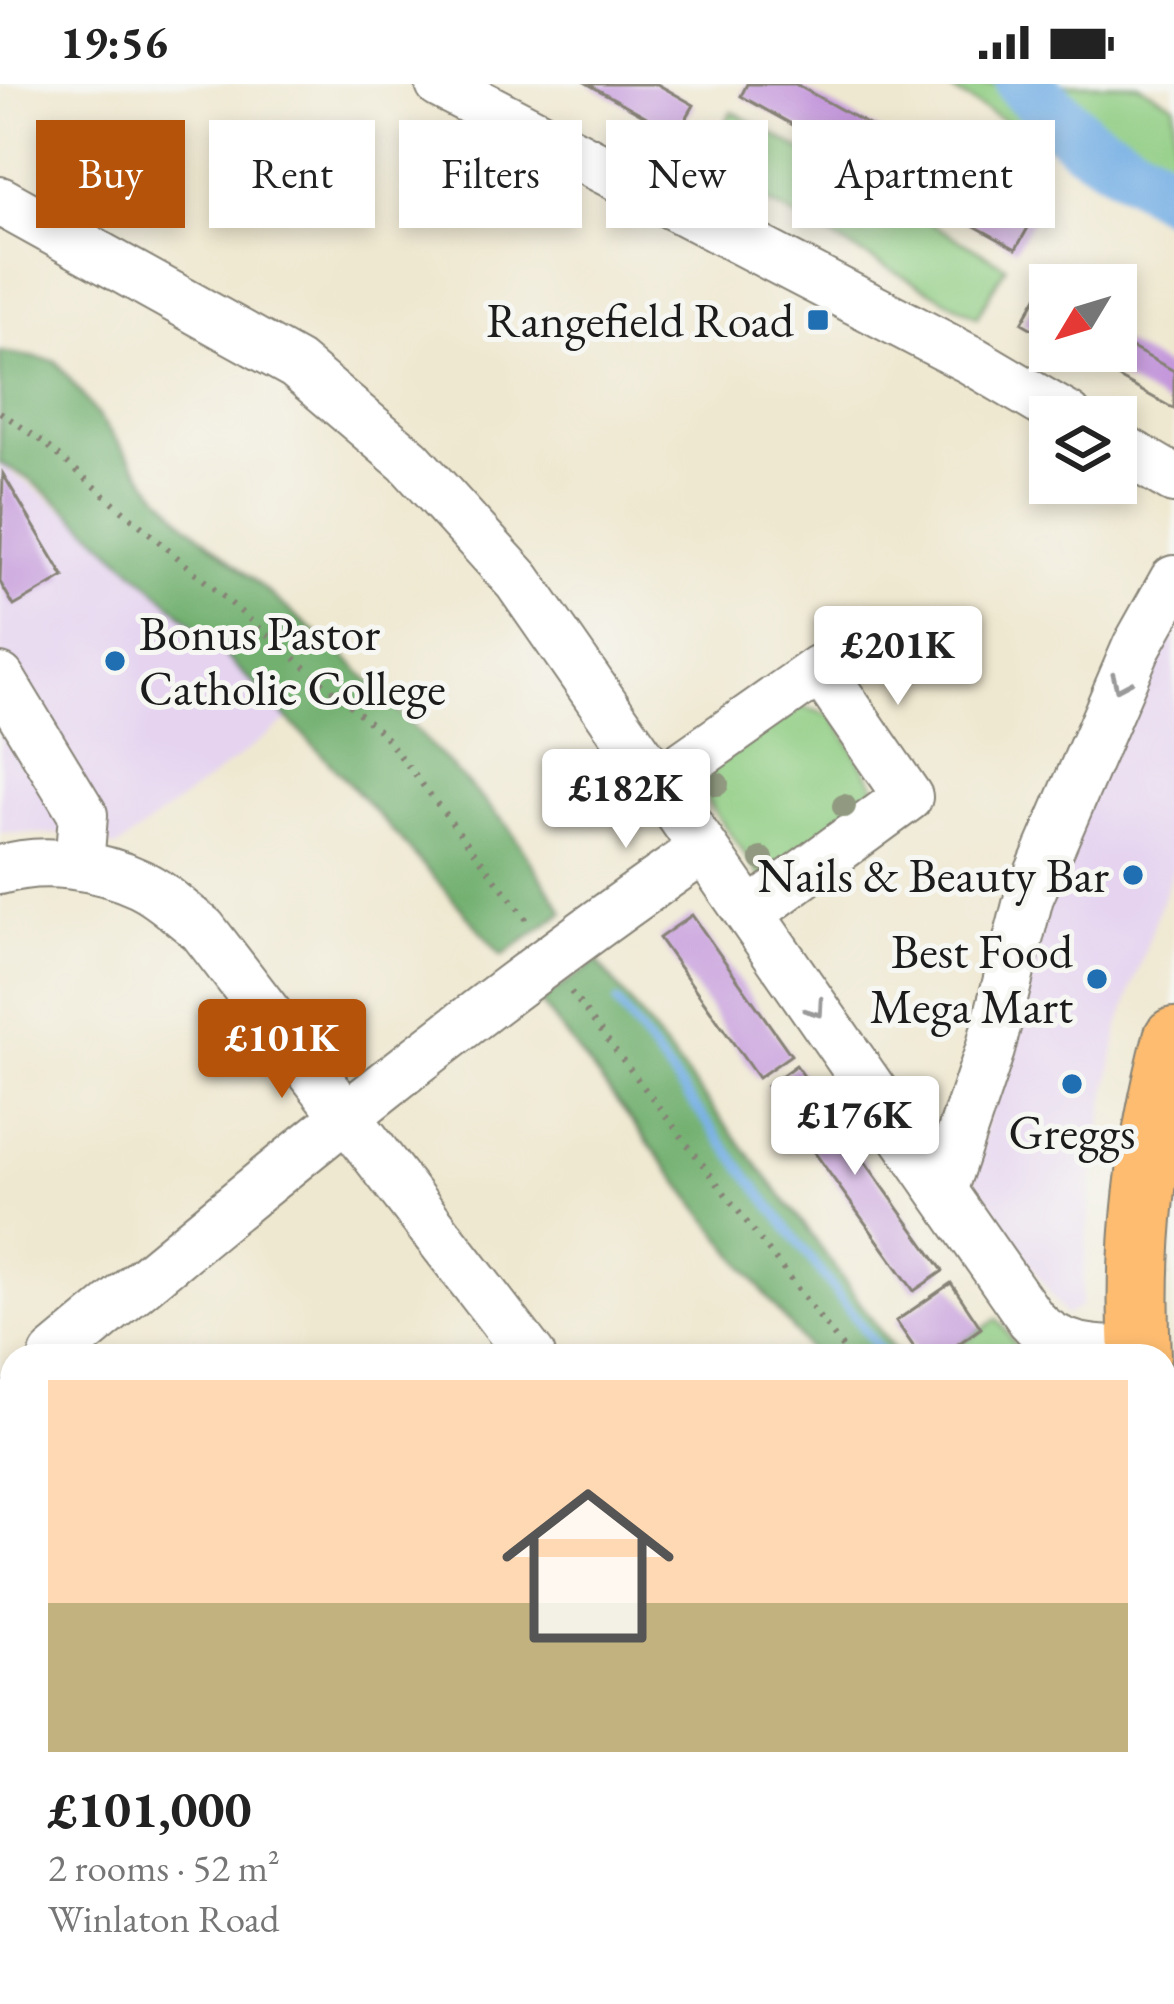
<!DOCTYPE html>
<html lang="en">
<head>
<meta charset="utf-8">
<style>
	:root { --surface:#fff; --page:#f2f2f2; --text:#222; --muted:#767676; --accent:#b45309 }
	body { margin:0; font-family:"EB Garamond",serif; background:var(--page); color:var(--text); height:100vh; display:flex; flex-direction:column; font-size:45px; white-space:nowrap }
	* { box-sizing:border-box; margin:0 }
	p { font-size:39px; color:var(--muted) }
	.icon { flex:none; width:66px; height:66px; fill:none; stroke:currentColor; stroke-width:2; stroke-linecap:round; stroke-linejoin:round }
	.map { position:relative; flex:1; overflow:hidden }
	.drawer { position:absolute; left:0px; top:1260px; width:1176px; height:660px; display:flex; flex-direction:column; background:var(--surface); border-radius:36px 36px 0 0; box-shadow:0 6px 18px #0003 }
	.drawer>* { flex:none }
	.guide { position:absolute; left:36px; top:36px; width:1104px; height:108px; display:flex; gap:24px }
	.needle { width:78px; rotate:232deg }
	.fabs { position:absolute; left:1029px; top:180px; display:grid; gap:24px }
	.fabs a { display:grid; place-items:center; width:108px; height:108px; border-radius:0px; background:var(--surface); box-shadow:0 6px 18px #0003; font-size:60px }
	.price { position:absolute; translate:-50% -102px; padding:0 27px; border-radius:12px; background:#fff; color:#222; font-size:39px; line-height:78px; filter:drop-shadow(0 3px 6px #0008) }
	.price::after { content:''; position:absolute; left:50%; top:72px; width:36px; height:27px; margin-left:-18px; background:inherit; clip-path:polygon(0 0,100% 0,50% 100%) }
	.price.active { background:var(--accent); color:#fff }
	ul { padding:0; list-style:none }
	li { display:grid; align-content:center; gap:24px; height:636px; padding:0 48px }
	li span { display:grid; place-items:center; height:372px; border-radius:0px; color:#555 }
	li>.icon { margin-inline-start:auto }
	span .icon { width:216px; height:216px; fill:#fffc; stroke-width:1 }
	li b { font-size:51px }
	.pill { padding:0 42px; border-radius:0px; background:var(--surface); box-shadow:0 6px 18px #0003; font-size:42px; line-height:108px }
	.pill.active { background:var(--accent); color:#fff }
	.status { display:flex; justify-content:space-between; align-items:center; height:84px; padding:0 60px; background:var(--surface); direction:ltr }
	.status svg { height:33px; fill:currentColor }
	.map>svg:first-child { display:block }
</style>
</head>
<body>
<div class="status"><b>19:56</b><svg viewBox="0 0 49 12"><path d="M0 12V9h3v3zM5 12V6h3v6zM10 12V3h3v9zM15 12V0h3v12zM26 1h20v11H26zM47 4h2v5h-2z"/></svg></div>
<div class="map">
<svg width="1174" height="1920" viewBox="0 0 1174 1920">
	<rect width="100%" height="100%" fill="#f6f6f2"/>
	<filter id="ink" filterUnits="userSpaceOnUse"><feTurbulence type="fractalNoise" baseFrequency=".00833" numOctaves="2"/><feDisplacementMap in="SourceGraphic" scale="24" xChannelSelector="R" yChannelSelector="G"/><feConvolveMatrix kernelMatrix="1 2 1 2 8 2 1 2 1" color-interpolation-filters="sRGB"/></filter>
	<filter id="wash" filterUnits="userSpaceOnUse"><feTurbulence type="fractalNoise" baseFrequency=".004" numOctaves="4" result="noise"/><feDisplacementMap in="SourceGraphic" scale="48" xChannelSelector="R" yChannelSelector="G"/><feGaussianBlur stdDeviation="2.7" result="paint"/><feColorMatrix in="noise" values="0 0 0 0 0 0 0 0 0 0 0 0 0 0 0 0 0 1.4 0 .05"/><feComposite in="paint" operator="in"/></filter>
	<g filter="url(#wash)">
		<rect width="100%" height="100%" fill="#efe8d0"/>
		<path fill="#e5d3f0" d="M0,380L84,441L172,520L289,635L117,764L70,750L0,749Z
			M1174,530V782L1119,942L1094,1081L1081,1223L1065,1231L974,1094L998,983L1088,679Z"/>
		<path fill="#8ecc81" stroke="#55744e" stroke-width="3" d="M941,0H1137L1174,20V140L1166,131Z
			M732,27L1006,182L977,233L701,81Z
			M800,622L833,632L874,700L869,719L765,799L690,693Z
			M997,1235L1023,1272H952L951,1267Z"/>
		<path fill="#72b06f" stroke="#476646" stroke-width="3" d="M0,268L56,277L149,399L186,439L352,579L507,741L564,828L502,872C381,730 255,593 115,469C88,445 33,391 0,380Z
			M597,877L803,1139L898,1272H813L540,918Z"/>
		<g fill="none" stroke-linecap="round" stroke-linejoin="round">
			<path stroke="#73aee4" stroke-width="9" d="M617,919L884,1272"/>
			<path stroke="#73aee4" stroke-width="57" d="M1024,0L1083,57L1174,110"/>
		</g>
		<g id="blocks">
			<path fill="#c498db" d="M588,0H657L694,21L677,50Z
				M747,0H795L1034,133L1016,165L741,12Z
				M1038,211L1050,217V255L1022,239Z
				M1116,255L1174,287V325L1071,267H1116Z
				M3,390L64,493L14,522L0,498Z
				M692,831L791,971L758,994L659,854Z
				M796,981L943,1187L914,1207L767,1002Z
				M951,1199L981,1244L941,1272H920L896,1237Z
				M0,1423L12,1438V1494L0,1479Z
				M75,1908H112L121,1920H59Z
				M357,1908H401L405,1913L395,1920H366Z"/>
		</g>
	</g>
	<g filter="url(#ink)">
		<use href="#blocks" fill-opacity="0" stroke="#868276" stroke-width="3"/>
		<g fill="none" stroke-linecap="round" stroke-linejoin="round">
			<g stroke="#868276" stroke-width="52">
				<path id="minor" d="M440,0L973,277L1068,333
					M0,117L296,281L409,377L518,497L1031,1235C1060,1268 1097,1267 1139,1268
					M1116,361L1174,395
					M0,594L83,731L79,782
					M658,699L820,585L908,713L750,829
					M0,786C44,772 99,781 140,800C162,810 183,831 202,845L531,1272
					M942,1107L990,966L1029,813L1137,562L1174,496
					M54,1272C265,1096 477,921 704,765
					M0,1322L12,1336
					M1164,1337L1174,1336
					M1164,1689L1174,1687
					M1164,1889L1174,1888
					M0,1897L12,1887
					M208,1908L217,1920
					M476,1908L484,1920
					M740,1908L748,1920
					M1020,1908L1029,1920"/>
			</g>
			<g stroke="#868276" stroke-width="64">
				<path id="major" d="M1140,1272C1134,1159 1146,1063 1174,954
					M1164,1497L1174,1582"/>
			</g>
			<path stroke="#868276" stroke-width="6" stroke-dasharray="3 9" stroke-linecap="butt" d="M0,328L42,357L384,651L530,840
				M571,908L849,1272"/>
			<use href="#minor" stroke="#fff" stroke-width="48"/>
			<use href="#major" stroke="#fdbc70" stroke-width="60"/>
		</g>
		<g fill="#919a80">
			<circle cx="717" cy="700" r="12"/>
			<circle cx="844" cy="722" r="12"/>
			<circle cx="762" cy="775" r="12"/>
		</g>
		<defs><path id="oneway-chevron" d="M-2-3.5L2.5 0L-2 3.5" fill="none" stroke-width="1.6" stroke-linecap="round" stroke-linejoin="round" transform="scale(3)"/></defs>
		<g stroke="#999">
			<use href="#oneway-chevron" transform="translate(1120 599) rotate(114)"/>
			<use href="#oneway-chevron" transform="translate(816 925) rotate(55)"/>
		</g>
	</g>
	<g fill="#1f6fb2" stroke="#f6f6f2" stroke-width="4.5">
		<rect x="806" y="224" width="24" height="24" rx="6"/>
		<circle cx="115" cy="577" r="12"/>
		<circle cx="1133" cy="791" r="12"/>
		<circle cx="1097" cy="895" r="12"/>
		<circle cx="1072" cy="1000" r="12"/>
	</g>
	<g text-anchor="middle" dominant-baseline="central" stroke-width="10" stroke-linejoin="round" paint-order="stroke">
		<g font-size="48" fill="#1c1c1c" stroke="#f6f6f2" text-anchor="end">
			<text x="794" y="236">Rangefield Road</text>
			<text x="139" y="549" text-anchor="start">Bonus Pastor<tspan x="139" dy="55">Catholic College</tspan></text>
			<text x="1109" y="791">Nails &amp; Beauty Bar</text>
			<text x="1073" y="867">Best Food<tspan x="1073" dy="55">Mega Mart</tspan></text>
			<text x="1072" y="1048" text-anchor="middle">Greggs</text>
		</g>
	</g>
</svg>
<div class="fabs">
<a><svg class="needle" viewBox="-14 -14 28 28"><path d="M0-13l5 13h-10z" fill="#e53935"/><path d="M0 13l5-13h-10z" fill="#767676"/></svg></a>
<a><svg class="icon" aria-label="layers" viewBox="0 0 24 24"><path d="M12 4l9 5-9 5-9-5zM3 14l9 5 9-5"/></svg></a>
</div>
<b class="price" style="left:898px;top:624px">£201K</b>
<b class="price" style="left:626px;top:767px">£182K</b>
<b class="price active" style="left:282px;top:1017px">£101K</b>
<b class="price" style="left:855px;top:1094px">£176K</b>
<div class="guide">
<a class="pill active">Buy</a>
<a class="pill">Rent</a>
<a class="pill">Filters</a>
<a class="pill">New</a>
<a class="pill">Apartment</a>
</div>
<section class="drawer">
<ul>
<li><span style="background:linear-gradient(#ffd9b3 60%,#c2b280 0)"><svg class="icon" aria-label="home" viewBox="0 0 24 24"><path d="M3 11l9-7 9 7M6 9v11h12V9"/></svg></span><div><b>£101,000</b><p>2 rooms · 52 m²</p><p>Winlaton Road</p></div></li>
</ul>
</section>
</div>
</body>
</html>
